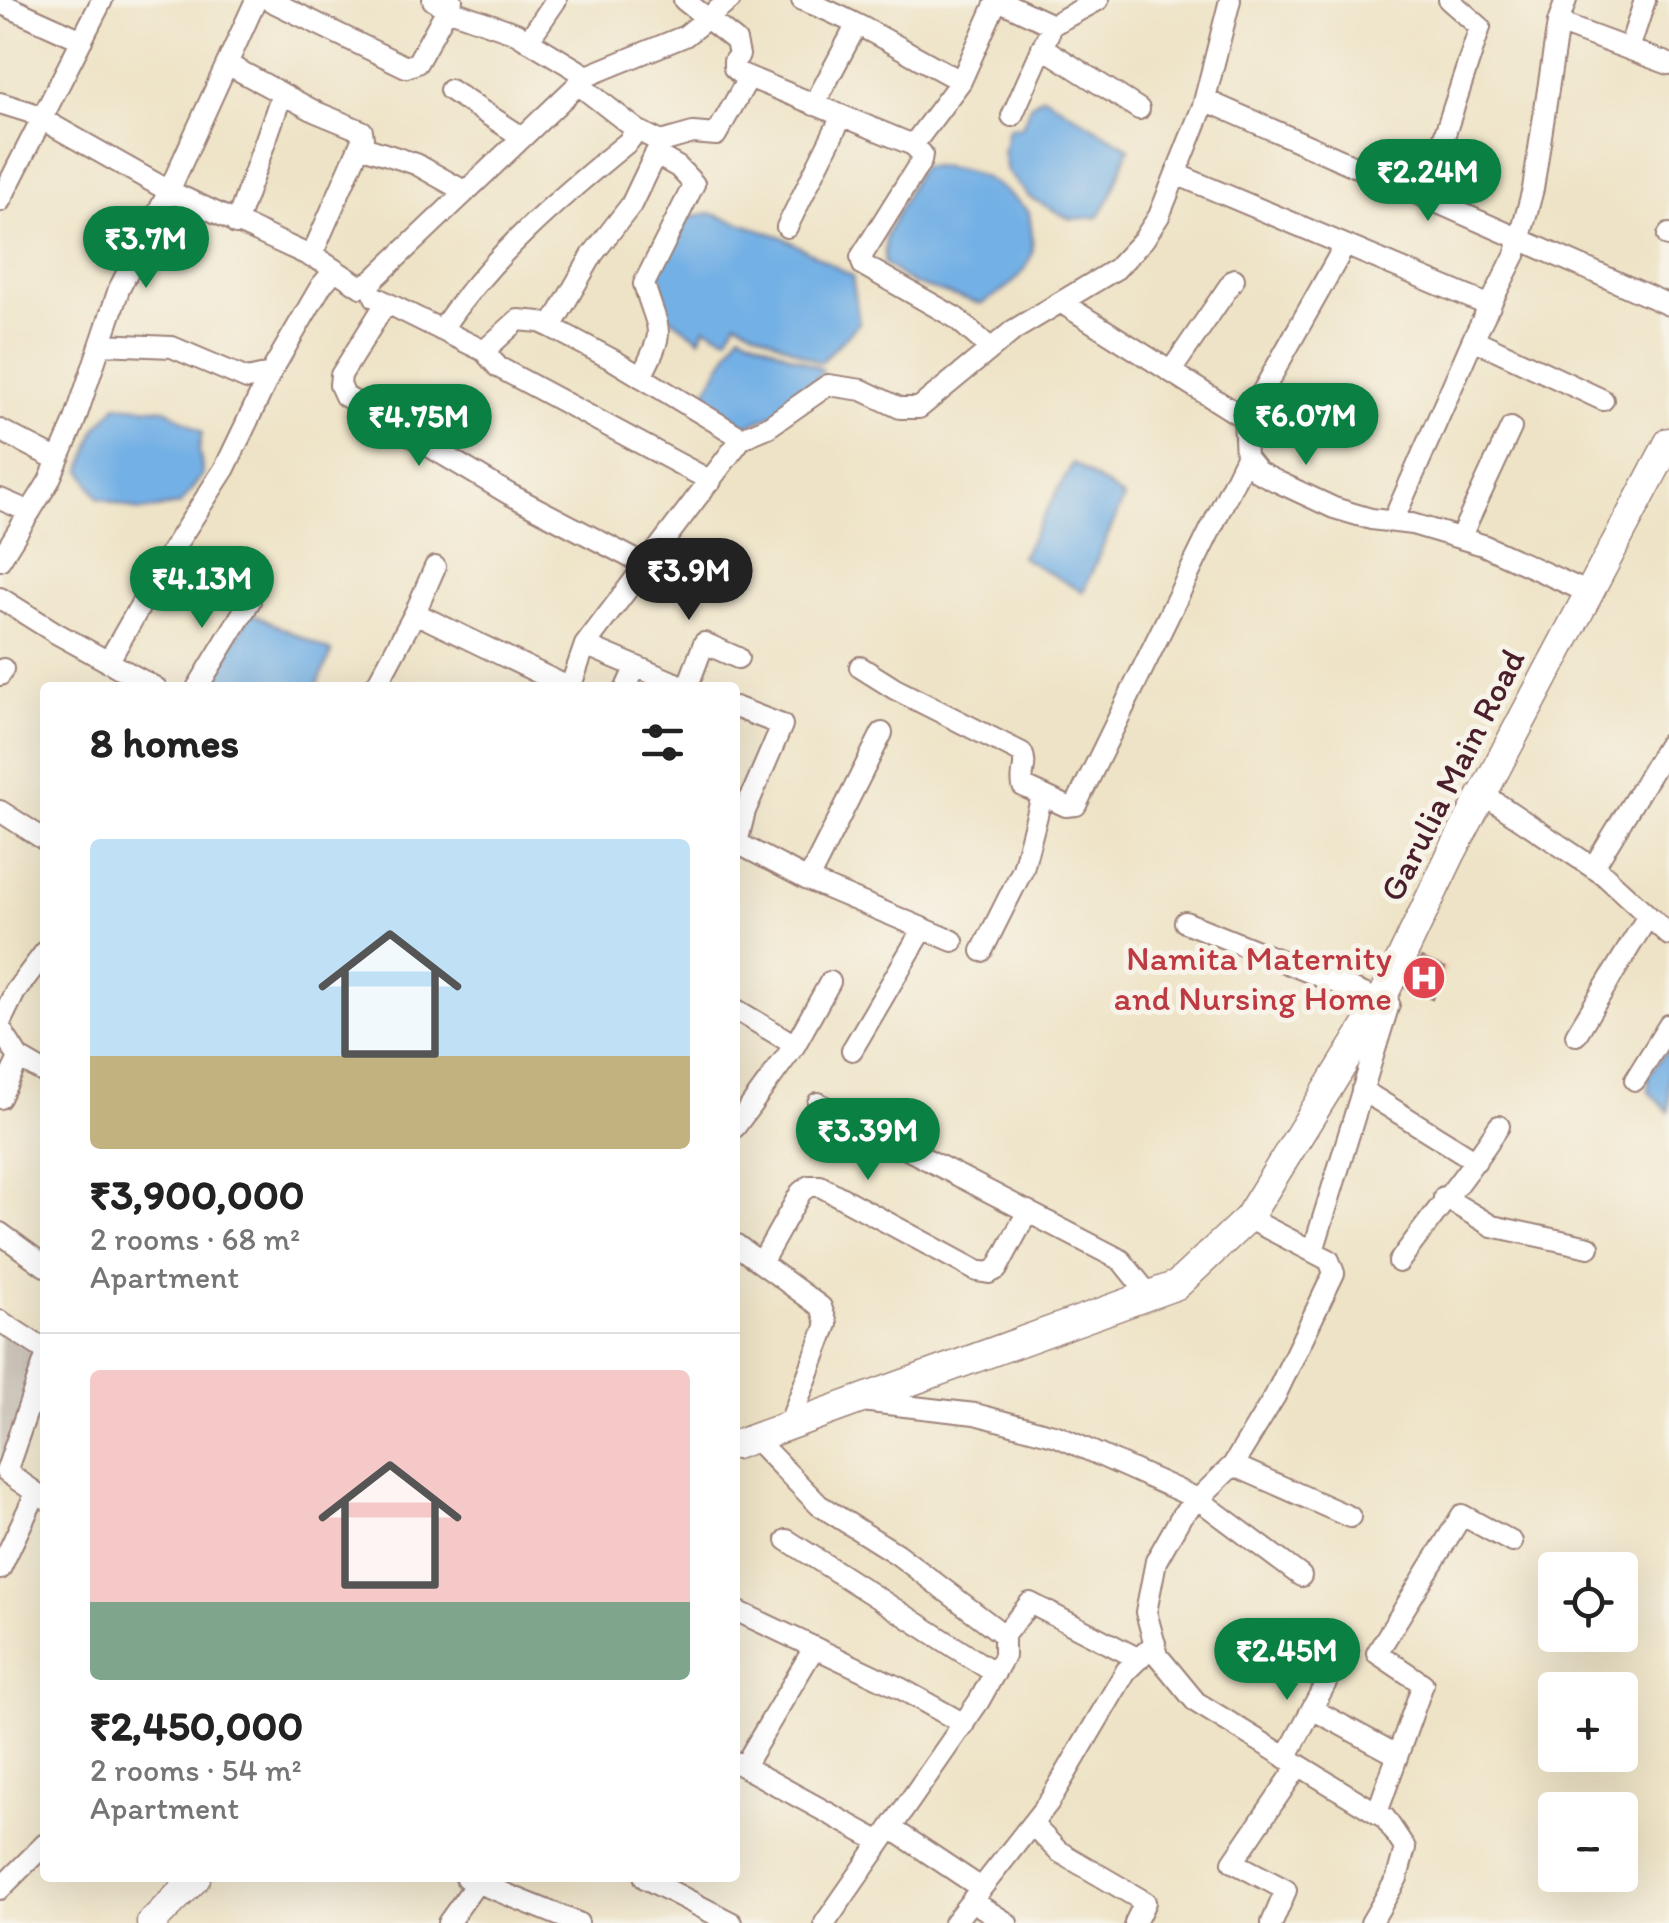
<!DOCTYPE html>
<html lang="en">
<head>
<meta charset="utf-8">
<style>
	:root { --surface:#fff; --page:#f6f6f6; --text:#222; --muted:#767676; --line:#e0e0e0; --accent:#0b8043 }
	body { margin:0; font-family:Itim,sans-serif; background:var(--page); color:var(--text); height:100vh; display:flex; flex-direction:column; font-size:38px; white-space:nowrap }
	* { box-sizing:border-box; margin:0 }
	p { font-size:32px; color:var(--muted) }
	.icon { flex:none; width:55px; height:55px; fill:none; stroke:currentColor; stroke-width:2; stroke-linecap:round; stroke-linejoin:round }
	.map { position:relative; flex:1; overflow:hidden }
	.sheet { position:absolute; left:40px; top:682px; width:700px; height:1200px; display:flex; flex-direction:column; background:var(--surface); border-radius:10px; box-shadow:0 10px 40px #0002 }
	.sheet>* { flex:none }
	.fabs { position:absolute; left:1538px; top:1552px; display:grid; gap:20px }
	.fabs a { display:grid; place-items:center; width:100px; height:100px; border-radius:10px; background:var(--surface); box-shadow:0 10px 40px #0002; font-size:50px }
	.price { position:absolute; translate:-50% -85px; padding:0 22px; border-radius:35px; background:var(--accent); color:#fff; font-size:32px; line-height:65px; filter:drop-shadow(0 2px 5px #0008) }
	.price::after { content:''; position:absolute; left:50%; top:60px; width:30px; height:22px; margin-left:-15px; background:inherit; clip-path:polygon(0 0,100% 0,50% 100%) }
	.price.current { background:#222; color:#fff }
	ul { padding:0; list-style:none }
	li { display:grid; align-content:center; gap:20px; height:530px; padding:0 50px }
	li+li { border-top:2px solid var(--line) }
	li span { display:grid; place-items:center; height:310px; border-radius:10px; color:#555 }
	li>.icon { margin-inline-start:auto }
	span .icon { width:180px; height:180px; fill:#fffc; stroke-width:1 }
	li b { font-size:42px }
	h2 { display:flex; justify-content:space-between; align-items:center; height:120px; padding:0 50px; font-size:42px }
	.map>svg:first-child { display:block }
</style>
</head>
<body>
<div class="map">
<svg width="1669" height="1923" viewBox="0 0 1669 1923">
	<rect width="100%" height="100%" fill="#f7f3e8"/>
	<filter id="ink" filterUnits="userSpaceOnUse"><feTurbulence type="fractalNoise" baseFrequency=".01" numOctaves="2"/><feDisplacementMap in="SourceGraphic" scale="20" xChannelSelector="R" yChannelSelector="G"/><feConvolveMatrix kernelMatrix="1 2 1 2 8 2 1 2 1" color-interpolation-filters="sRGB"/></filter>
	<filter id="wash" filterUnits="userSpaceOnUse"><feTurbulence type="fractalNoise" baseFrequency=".0048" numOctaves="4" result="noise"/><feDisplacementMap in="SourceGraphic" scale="40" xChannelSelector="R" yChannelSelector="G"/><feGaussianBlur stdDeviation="2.25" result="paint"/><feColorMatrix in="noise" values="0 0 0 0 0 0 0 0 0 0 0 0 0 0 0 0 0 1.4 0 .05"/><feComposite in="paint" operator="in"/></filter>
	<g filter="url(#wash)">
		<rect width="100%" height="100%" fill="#eee3c6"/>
		<path fill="#cbc3b8" d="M0,1331L39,1354L0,1486Z"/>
		<path fill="#73b0e5" stroke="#5e6888" stroke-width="2.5" d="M1043,96L1129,148L1111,196L1098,217L1070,219L1029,197L1007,172L1003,151L1008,128L1022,127L1030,105Z
			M935,166C980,170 997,182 1029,212C1030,224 1035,242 1032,253C1026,277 1001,293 981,304L911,283L884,263L886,236L920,167Z
			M710,213L782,237L852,276L859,323L820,363L737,321L727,337L705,327L700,339L668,316L651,279L688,217Z
			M740,332L823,370L796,404L746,426L701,400Z
			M117,405L166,409L202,432L199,450L203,474L180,505L140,511L98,498L82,470L96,429Z
			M1073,463L1124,498L1083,592L1021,557Z
			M251,613L332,652L316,687L207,688Z
			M1669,1047V1112L1649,1092L1648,1076Z"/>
		<g id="blocks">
			<path fill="#e7a67c" d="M1421,958L1445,968L1432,999L1406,988Z"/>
		</g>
	</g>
	<g filter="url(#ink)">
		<use href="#blocks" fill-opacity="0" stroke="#9c8178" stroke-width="2.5"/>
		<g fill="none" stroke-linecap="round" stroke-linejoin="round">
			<g stroke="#9c8178" stroke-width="24">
				<path id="street" d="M269,0L406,67L417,63L452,0
					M433,0L447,9L516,33L587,76
					M684,0L736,41L739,55L734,61V68L739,73L913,145L961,81
					M802,0C858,21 909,54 961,81L997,0
					M998,0L1052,25L1098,0
					M0,3L82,40
					M1558,23L1669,64
					M528,41L556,0
					M1042,47L1139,109
					M1629,49L1645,0
					M227,64L316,112L362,131L363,138L311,257
					M450,90L522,137
					M1205,100L1669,305
					M0,103L29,112L169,191L323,262L361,287L373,280L587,76L685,36L730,0
					M814,105L856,26
					M1012,116L1048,35
					M661,142L693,133L716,135L749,77
					M913,145L922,154L921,161L861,257L863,265L956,318L990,348
					M360,146L416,164L464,191
					M1176,174L1490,306
					M1425,195L1480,27L1449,0
					M0,201L102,0
					M236,224L282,94
					M787,227L842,116
					M1668,236L1669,234
					M375,297L484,351L518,320L540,322L551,327L615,361L742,438
					M386,303L341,375L340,385L345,396L509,494L647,566
					M1062,303L1244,418L1246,457L1258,472L1276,481L1334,508L1371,519L1412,524L1483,545L1589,593
					M551,327L593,254L631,205L661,142L637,130L578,84
					M441,330C492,255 559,198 628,142L637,130
					M1473,339L1603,400
					M101,344L172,347L247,379L270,374L321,286L334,271
					M484,351L498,367L711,481
					M1171,371L1234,279
					M641,377C667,326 659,335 644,284L694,184L678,167L655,154
					M1245,423L1345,245
					M0,430L58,460
					M0,499L30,512
					M1393,521L1473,339L1516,253L1533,189L1558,23L1566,0
					M1460,538L1511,428
					M0,560L49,481L74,423L119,289L169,191L256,0
					M0,598L56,633L156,688
					M415,613L570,688
					M738,658L704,643L687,688L585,645L742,438L768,427L828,385L862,390L900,408H919L1014,330L1116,269L1144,239L1159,216L1203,106L1230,0
					M108,662L171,552L225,468L270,374
					M860,667L895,689L1022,753C1028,765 1020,774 1023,786L1066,806L1076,805L1246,457
					M0,675L3,669
					M197,688L250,601
					M375,688L415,613L435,567
					M570,688L585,645
					M626,688L635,668
					M735,707L782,725L745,811L736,808
					M1483,794L1604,875L1669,935
					M0,811L45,840
					M745,811L737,843L808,880L953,941
					M1593,868L1669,743
					M808,880L882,733
					M1185,922L1381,1001
					M982,951L1023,869L1042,796
					M735,1009L795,1045
					M0,1023L15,992L45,952
					M0,1028L19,1058L45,1073
					M1576,1035L1648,916
					M852,1050L923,929
					M1635,1080L1669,1025
					M1362,1090L1476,1161
					M0,1098L19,1058
					M818,1103L1121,1260L1149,1295
					M735,1127L795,1045L830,982
					M1444,1197L1492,1226L1589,1247
					M1248,1218L1329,1260L1334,1273L1275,1396L1233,1465L1182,1515L1156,1561L1146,1612L1158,1656L1196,1702L1385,1818L1405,1848L1397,1878L1371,1923
					M0,1233L45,1266
					M735,1244L821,1307L827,1324L789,1425
					M1313,1251L1389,1004
					M1399,1262C1432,1215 1468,1174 1499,1126
					M761,1263L801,1192L809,1186H820L977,1271L989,1273L997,1269L1028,1211
					M0,1321L45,1350
					M45,1359L6,1472L45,1499
					M861,1401L975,1414L1057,1436L1198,1499L1301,1576
					M754,1438L819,1505L897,1554L1004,1635V1656L979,1701L825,1923
					M1233,1465L1350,1517
					M787,1540L995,1673
					M0,1569L36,1493
					M735,1610L900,1688L964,1724
					M1004,1635L1030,1603L1139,1659
					M1312,1709L1397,1755
					M1286,1758L1331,1673
					M735,1762L881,1842
					M744,1766L814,1648
					M1377,1813L1423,1684L1377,1653L1462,1515L1512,1542
					M1032,1824L1058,1851L1145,1902L1135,1923
					M891,1828L981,1888
					M466,1878L578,1923
					M645,1878L732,1923
					M0,1889L45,1844
					M972,1901L1007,1923
					M448,1923L478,1881
					M954,1923L1049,1802L1126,1671L1155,1643
					M1272,1923L1286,1890L1233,1862L1299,1765"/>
			</g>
			<g stroke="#9c8178" stroke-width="31">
				<path id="secondary" d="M735,1445L1177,1285L1248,1218L1376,1011L1451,854L1669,442
					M151,1923L196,1878"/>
			</g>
			<use href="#street" stroke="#fff" stroke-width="20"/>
			<use href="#secondary" stroke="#fff" stroke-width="28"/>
		</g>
	</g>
	<defs>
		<g id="hospital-disc" transform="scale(2.25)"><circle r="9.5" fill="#e0444e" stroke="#f7f3e8"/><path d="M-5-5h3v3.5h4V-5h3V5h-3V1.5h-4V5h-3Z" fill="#fff"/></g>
	</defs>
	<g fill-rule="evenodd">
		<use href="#hospital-disc" x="1424" y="978"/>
	</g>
	<g text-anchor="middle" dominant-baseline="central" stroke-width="10" stroke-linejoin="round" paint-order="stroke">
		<g font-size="35" fill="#4a1f2b" stroke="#f7f3e8">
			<text transform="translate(1452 775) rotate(-63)">Garulia Main Road</text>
		</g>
		<g font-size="35" fill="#be3a42" stroke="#f7f3e8" text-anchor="end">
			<text x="1392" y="958">Namita Maternity<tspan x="1392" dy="40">and Nursing Home</tspan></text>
		</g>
	</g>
</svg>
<div class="fabs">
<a><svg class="icon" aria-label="locate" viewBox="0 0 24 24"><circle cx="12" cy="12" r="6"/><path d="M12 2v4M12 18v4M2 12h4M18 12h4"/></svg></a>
<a>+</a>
<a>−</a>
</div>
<b class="price" style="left:1428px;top:224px">₹2.24M</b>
<b class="price" style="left:146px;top:291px">₹3.7M</b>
<b class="price" style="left:1306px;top:468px">₹6.07M</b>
<b class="price" style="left:419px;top:469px">₹4.75M</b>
<b class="price current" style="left:689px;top:623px">₹3.9M</b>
<b class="price" style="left:202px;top:631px">₹4.13M</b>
<b class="price" style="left:868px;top:1183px">₹3.39M</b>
<b class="price" style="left:1287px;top:1703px">₹2.45M</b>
<section class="sheet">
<h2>8 homes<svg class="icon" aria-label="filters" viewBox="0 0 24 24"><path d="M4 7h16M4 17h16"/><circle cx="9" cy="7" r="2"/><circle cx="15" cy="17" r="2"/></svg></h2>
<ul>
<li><span style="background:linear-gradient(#bfe0f5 70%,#c2b280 0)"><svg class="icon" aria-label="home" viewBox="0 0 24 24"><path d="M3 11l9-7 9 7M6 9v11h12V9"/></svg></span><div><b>₹3,900,000</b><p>2 rooms · 68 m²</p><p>Apartment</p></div></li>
<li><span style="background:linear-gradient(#f6c9c9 75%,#7fa58c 0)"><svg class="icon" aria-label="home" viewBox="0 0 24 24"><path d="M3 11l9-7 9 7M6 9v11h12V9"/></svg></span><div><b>₹2,450,000</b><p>2 rooms · 54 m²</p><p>Apartment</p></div></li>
</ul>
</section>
</div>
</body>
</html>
